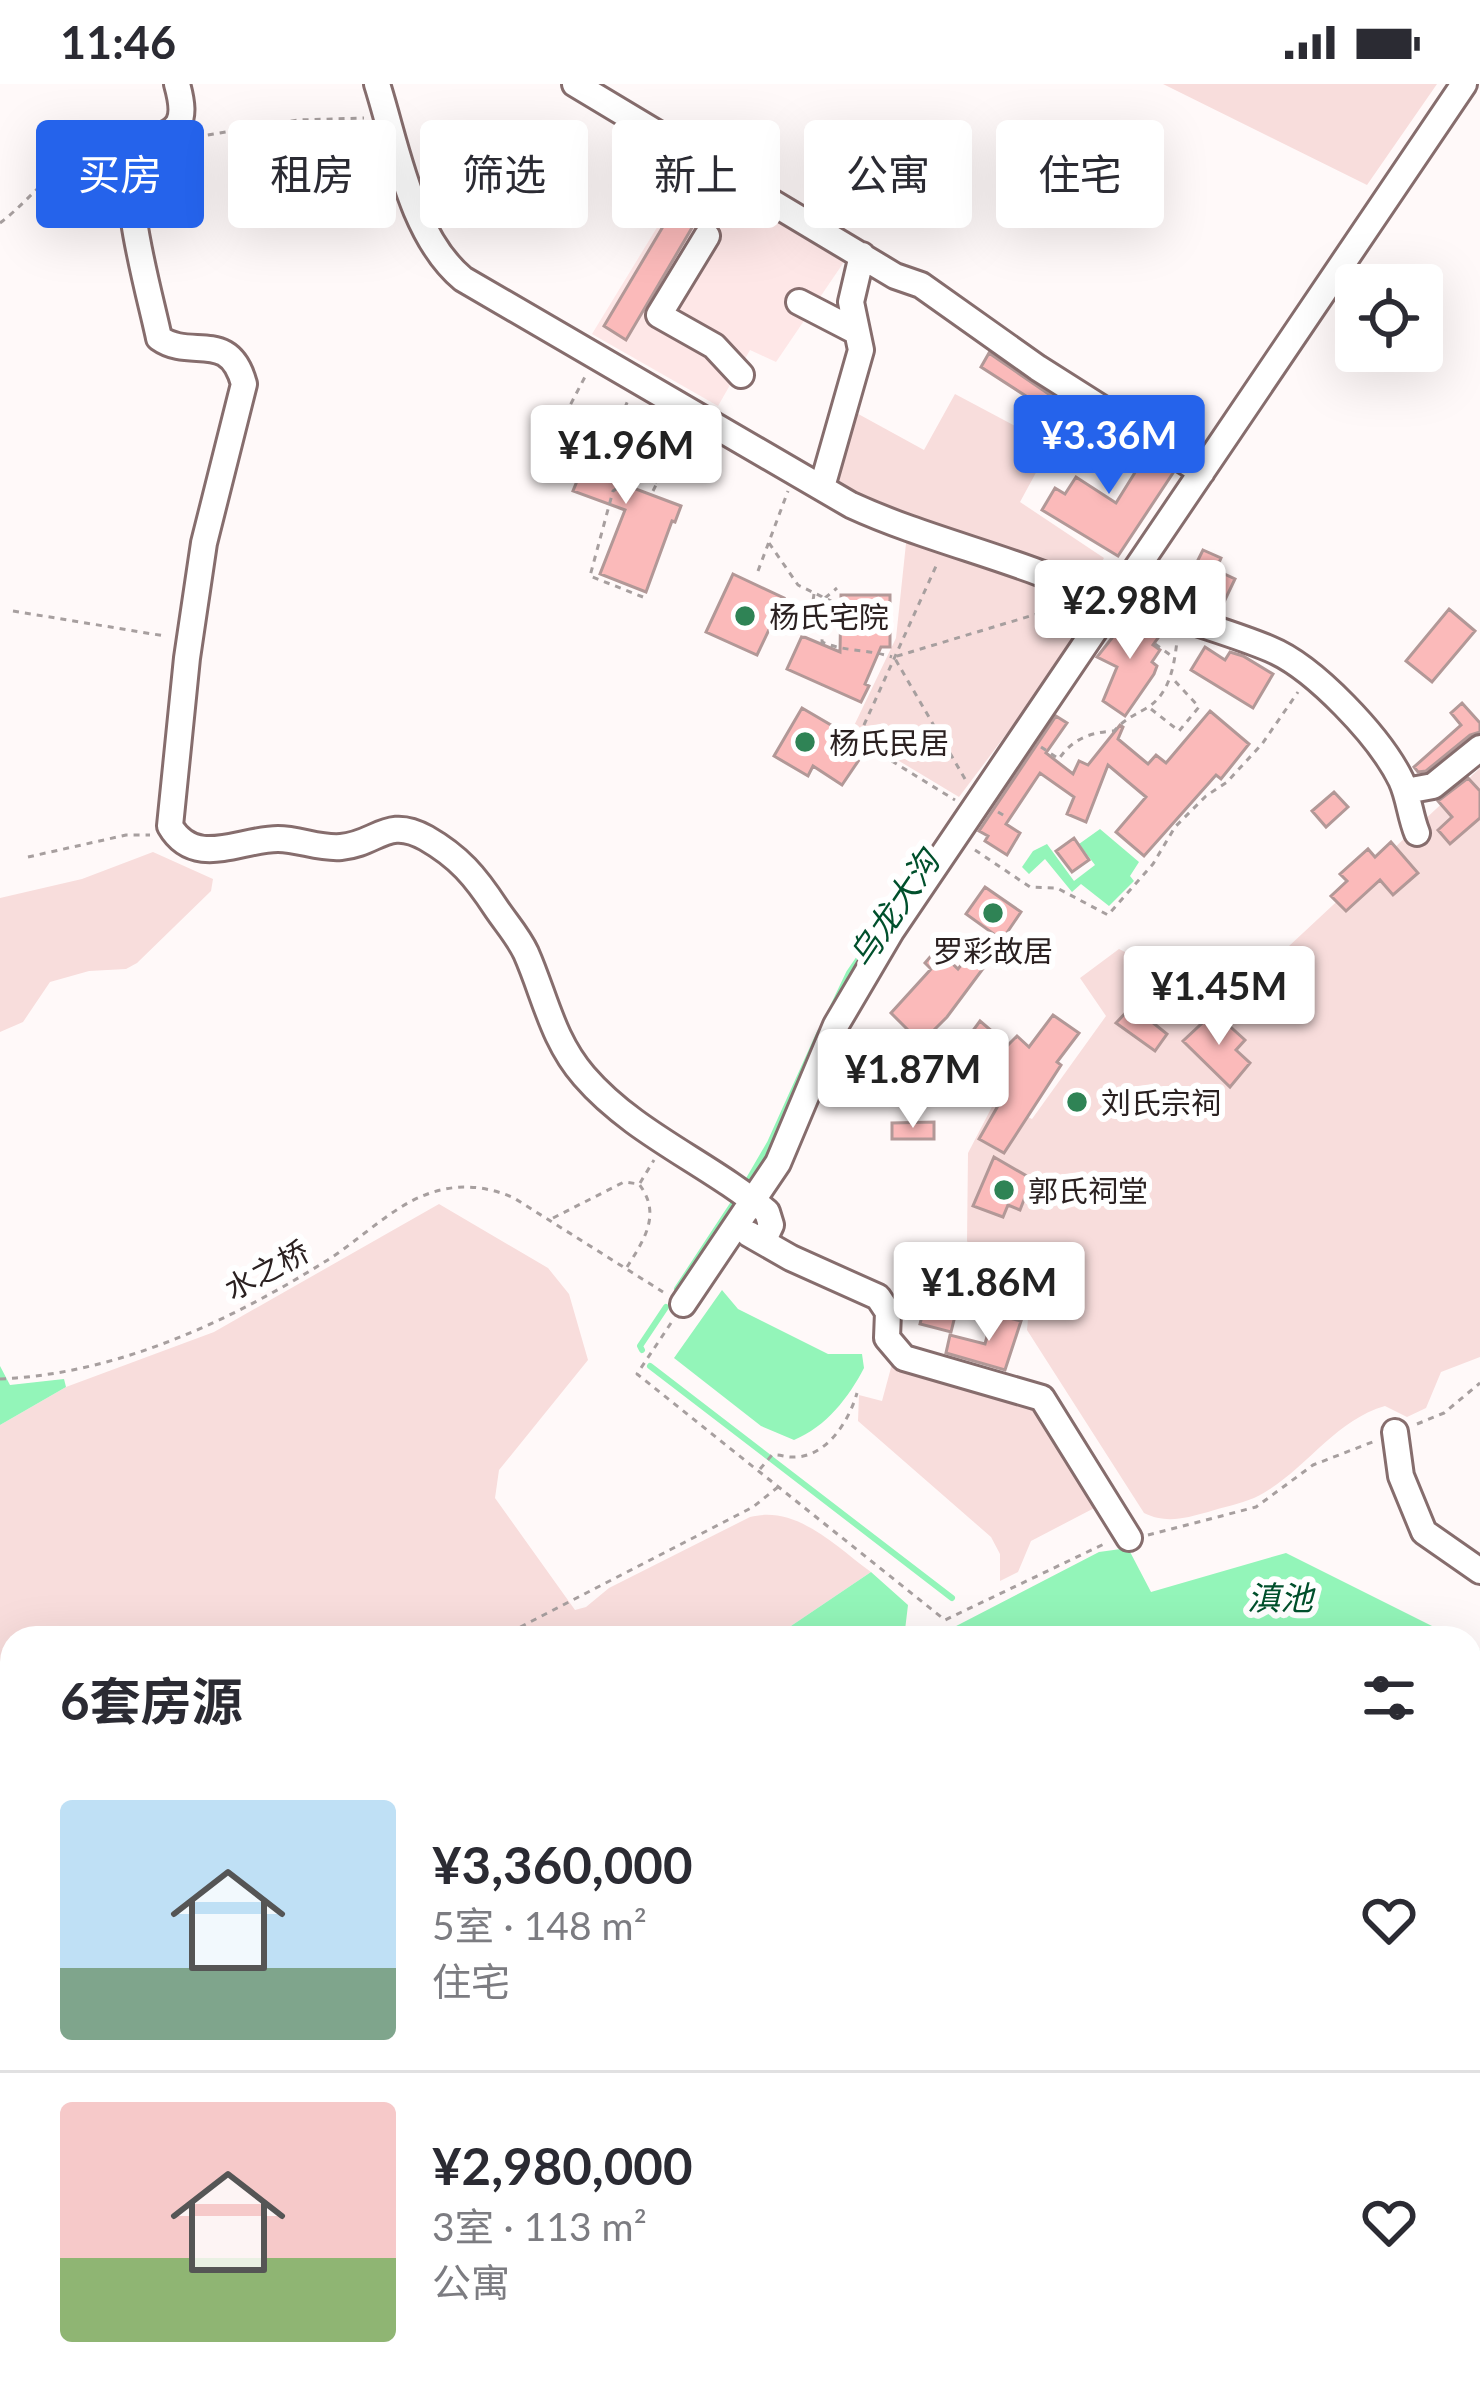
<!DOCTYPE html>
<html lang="zh">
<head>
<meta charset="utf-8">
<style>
	:root { --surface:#fff; --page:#f7f7f7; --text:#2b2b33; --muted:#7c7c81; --line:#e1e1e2; --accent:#2563eb }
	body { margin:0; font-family:Lato,"Noto Sans SC",sans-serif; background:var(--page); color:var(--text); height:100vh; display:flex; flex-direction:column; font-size:45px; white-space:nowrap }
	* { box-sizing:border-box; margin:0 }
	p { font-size:39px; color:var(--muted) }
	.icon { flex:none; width:66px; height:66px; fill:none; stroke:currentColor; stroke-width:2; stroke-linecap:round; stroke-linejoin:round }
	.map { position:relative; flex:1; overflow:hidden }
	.details { position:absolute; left:0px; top:1542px; width:1482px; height:771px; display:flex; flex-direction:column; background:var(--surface); border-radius:36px 36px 0 0; box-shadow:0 12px 48px #0002 }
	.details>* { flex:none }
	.guide { position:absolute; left:36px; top:36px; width:1410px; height:108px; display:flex; gap:24px }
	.controls { position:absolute; left:1335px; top:180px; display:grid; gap:24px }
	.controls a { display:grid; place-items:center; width:108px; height:108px; border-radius:12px; background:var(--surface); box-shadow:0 12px 48px #0002; font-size:60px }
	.price { position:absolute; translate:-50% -102px; padding:0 27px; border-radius:12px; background:#fff; color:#222; font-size:39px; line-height:78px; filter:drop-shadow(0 3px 6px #0008) }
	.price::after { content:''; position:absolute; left:50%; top:72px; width:36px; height:27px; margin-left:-18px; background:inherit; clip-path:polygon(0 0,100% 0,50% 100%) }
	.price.on { background:var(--accent); color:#fff }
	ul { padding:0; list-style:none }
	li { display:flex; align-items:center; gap:36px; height:300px; padding:0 60px }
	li+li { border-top:3px solid var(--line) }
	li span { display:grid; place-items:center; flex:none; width:336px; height:240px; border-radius:12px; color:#555 }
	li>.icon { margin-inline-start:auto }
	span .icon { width:144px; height:144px; fill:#fffc; stroke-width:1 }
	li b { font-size:51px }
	h2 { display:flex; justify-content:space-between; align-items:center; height:144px; padding:0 60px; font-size:51px }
	.chip { padding:0 42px; border-radius:12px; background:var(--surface); box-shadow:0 12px 48px #0002; font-size:42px; line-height:108px }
	.chip.on { background:var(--accent); color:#fff }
	.status { display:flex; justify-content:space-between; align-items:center; height:84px; padding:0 60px; background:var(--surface); direction:ltr }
	.status svg { height:33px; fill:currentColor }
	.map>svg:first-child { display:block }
</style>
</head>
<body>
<div class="status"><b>11:46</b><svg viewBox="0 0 49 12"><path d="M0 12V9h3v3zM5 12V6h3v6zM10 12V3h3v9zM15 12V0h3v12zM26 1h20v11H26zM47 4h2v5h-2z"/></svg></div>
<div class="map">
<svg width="1480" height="2312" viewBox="0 0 1480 2312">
	<rect width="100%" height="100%" fill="#fff9f9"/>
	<path fill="#fee7e7" d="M693,80L848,172L776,278L750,266L718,322L592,250L664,132L660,128Z"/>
	<path fill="#f8dddc" d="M1163,0H1437L1367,101Z
		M955,310L1051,361L1020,418L1104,474L1088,502L857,417L831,396L851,326L924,366Z
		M907,450L1102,523L959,713L851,648L896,554Z
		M1480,684V1273L1441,1288L1426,1324L1407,1333L1385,1322C1332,1337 1303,1391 1254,1414C1240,1420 1223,1423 1208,1428C1186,1434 1166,1440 1144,1429L1027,1246L1030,1213L995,1200L967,1157L968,1069L995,1017L1032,1035L1106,932L1080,894L1119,865L1228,919Z
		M153,768L213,795L211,807L137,879L126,885L89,887L50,898L23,938L0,948V814L82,795Z
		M439,1120L548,1184L569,1210L588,1276L499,1386L495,1414L575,1526L586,1523L609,1504L750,1433C797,1421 835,1462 871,1488L788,1544L787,1554H12V1804L0,1810V1341L66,1303L214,1248Z
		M892,1280L1032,1313L1102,1420L1031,1457L1018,1488L1000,1497V1470L991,1453L858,1337L859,1311L882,1317Z"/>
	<path fill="#93f5b9" d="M1100,745L1139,778L1130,792L1134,797L1109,822L1081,800L1072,808L1045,775L1029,790L1022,783L1033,767L1047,760L1074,797L1095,781L1079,760Z
		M722,1206L738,1225L828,1270H862L864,1284C849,1313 826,1343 794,1356L761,1342L674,1274Z
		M0,1282L10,1301L64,1295L66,1303L0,1341Z
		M1128,1464L1151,1508L1286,1469L1456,1554H933L1099,1468Z
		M871,1488L908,1521L905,1546L912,1554H787L788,1544Z
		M1470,1561L1480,1566V2312H0V1829L12,1823V2301H1470Z"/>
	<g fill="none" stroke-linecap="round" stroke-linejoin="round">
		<path stroke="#93f5b9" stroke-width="6" d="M829,931L849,889L880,844
			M745,1102L770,1059L820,948
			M677,1205L737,1114
			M642,1266L640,1262L666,1223
			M650,1282L952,1514"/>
	</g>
	<path fill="#fbbaba" stroke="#b29897" stroke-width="3" d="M671,129L693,142L626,256L604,242Z
		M989,269L1053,313L1046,325L981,283Z
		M1078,329L1173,389L1118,472L1042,426L1055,404L1065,410L1076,393L1116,419L1139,382L1071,339Z
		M604,331L638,343L617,398L681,422L675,438L672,437L646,508L600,490L625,426L573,407Z
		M1203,466L1221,474L1216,486L1235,495L1224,518L1208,510L1202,523L1179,514Z
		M733,490L784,514L757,571L706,548Z
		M841,511H890V563H881L865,600L869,602L861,618L787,585L802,552L840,568Z
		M1449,525L1475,547L1432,598L1406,577Z
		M1130,531L1163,547L1153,561L1160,566L1152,578L1157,582L1154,590L1125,632L1103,617L1117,583L1097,573Z
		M1205,563L1225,576L1230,568L1243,572L1273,590L1253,624L1191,586Z
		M1462,619L1480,639V648L1470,651L1426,687L1418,688L1414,683L1461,641L1451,629Z
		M802,624L836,644L832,649L863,670L842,701L813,682L808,692L774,672Z
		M1210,627L1249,660L1221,695L1216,691L1144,772L1116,748L1146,713L1108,681L1086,738L1067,730L1074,713L1040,689L1006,740L1020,749L1007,771L985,757L988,752L979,747L1056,632L1067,639L1046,669L1073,690L1079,677L1088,681L1120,641L1123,643L1118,655L1148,680L1156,671L1166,679Z
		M1468,694L1480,707V734L1450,760L1438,746L1452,733L1438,717Z
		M1334,708L1348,723L1326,743L1312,727Z
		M1074,754L1089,776L1072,788L1056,767Z
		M1391,758L1418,789L1393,811L1380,796L1346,827L1331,812L1347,797L1340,790L1368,765L1375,773Z
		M985,803L1021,828L1002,856L966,830Z
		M937,865L958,885L970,870L985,882L947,933L921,959L891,929L931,885L925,879Z
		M1147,906L1165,923L1152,938L1167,950L1155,967L1116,939Z
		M1214,928L1245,956L1236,966L1250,979L1230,1003L1183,957Z
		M1053,931L1079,949L1057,978L1061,981L1004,1069L979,1055L999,1020L952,975L980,937L1008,961L1017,952L1029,963Z
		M934,1038V1055H892V1039Z
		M994,1073L1032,1095L1020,1126L1008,1121L1003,1133L973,1122Z
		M965,1201L1009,1212L1005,1229L961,1218Z
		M928,1208L959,1216L951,1248L920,1240Z
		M993,1230L1021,1237L1005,1286L946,1269L950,1251L985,1260Z"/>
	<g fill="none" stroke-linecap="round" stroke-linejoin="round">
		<g stroke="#866d6d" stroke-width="30">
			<path id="minor" d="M177,0C190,47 174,46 137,64C117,100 150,210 159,254C191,277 229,244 244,300L204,459L187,574L170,742C195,785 240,755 278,755C299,755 320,765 341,763C377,760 387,732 426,754C459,773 475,792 496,824C506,839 518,852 526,869C545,912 552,955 584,992C634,1050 709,1079 767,1128L771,1141L763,1158
				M377,0C397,63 411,152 463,195L851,421C936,460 1030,477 1112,521
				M575,0L895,192L921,201L1038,284L1202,388
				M707,152L659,231L714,262L741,291
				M799,218L857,248
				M822,403L861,266L851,218L862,171
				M1121,508C1169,534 1220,544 1270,565C1314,583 1380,653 1401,696C1409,713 1410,732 1417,749
				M1406,707L1433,702L1480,664
				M749,1150L791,1174L878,1213L888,1228L887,1254L904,1274L1042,1314L1129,1454
				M683,1220L778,1079L836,941L892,846L1464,0
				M1395,1348L1401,1392L1424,1448L1480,1487"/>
		</g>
		<path stroke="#a79f9f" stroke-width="3" stroke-dasharray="6 6" stroke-linecap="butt" d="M196,53L298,36L364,34
			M0,139C36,112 69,61 115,53
			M623,327L674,359
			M620,335L629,314
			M554,352L587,289
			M653,407L681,350
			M769,459L798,501L837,520
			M1166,480L1186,490
			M758,487L788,407
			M814,510L813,517L823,536L822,558C845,568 868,565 892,573
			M643,513L590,492L613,407L632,394L657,398
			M825,514L837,504
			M13,527L165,552
			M1155,560L1173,573
			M1151,625L1179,647L1199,623L1173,595
			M861,658L955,716
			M854,663L937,480
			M1041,663L1059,675C1072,655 1091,648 1114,647C1125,635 1131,633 1145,625C1170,611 1174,582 1177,557
			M965,695L894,573L1060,523
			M998,728L1008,734
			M975,766L1030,803L1057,804L1108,831L1153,780L1175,743L1206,712L1227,698L1262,660L1298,608
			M28,773L126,751H150
			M640,1099L654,1076
			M553,1134L624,1098L639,1100C662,1130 644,1156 627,1183
			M671,1239L637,1290L945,1536L1104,1460
			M0,1295C116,1290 229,1238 326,1177C357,1158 392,1123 425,1111C455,1099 485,1101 514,1114L663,1208
			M1417,1340L1444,1329L1480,1299
			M760,1385L772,1371C779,1370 785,1373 791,1373C826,1375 849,1337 857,1309
			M1148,1451L1256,1423L1313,1381L1375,1357
			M499,1554L753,1423L778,1403
			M0,1818L12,1811"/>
		<use href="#minor" stroke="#fff" stroke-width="24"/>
	</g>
	<g fill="#2f8355" stroke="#fff" stroke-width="4.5">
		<circle cx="745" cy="532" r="12"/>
		<circle cx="805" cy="658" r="12"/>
		<circle cx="993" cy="829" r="12"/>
		<circle cx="1077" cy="1018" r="12"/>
		<circle cx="1004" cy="1106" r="12"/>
	</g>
	<g text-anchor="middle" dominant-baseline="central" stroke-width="12" stroke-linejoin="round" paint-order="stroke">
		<g font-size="30" fill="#2b2121" stroke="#fff" text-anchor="start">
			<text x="769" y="532">杨氏宅院</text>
			<text x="829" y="658">杨氏民居</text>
			<text x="993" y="866" text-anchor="middle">罗彩故居</text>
			<text x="1101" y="1018">刘氏宗祠</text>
			<text x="1028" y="1106">郭氏祠堂</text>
		</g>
		<g font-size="30" fill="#2b2121" stroke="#fff">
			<text transform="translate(266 1185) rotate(-28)">水之桥</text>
		</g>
		<g font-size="33" font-style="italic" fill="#00502c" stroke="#fff">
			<text transform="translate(893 824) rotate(-56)">乌龙大沟</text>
			<text x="1280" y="1513">滇池</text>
		</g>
	</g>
</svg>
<div class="controls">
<a><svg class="icon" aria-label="locate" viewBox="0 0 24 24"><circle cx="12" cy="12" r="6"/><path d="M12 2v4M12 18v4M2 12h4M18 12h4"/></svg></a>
</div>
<b class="price on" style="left:1109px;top:413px">¥3.36M</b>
<b class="price" style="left:626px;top:423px">¥1.96M</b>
<b class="price" style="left:1130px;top:578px">¥2.98M</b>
<b class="price" style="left:1219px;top:964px">¥1.45M</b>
<b class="price" style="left:913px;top:1047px">¥1.87M</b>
<b class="price" style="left:989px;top:1260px">¥1.86M</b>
<div class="guide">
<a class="chip on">买房</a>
<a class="chip">租房</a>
<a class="chip">筛选</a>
<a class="chip">新上</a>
<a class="chip">公寓</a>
<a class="chip">住宅</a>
</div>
<section class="details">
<h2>6套房源<svg class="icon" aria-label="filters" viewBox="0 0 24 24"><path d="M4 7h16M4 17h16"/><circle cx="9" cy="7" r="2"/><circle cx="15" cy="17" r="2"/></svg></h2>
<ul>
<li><span style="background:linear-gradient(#bfe0f5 70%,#7fa58c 0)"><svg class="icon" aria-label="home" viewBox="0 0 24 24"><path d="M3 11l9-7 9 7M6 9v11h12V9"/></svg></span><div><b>¥3,360,000</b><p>5室 · 148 m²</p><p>住宅</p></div><svg class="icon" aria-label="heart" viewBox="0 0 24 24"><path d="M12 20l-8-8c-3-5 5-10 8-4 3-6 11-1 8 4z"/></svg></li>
<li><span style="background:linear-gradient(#f6c9c9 65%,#8fb573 0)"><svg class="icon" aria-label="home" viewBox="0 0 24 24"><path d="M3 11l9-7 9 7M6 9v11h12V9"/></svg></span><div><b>¥2,980,000</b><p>3室 · 113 m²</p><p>公寓</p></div><svg class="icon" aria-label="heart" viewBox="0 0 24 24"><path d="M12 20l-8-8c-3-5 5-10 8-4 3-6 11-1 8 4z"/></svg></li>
</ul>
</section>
</div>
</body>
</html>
